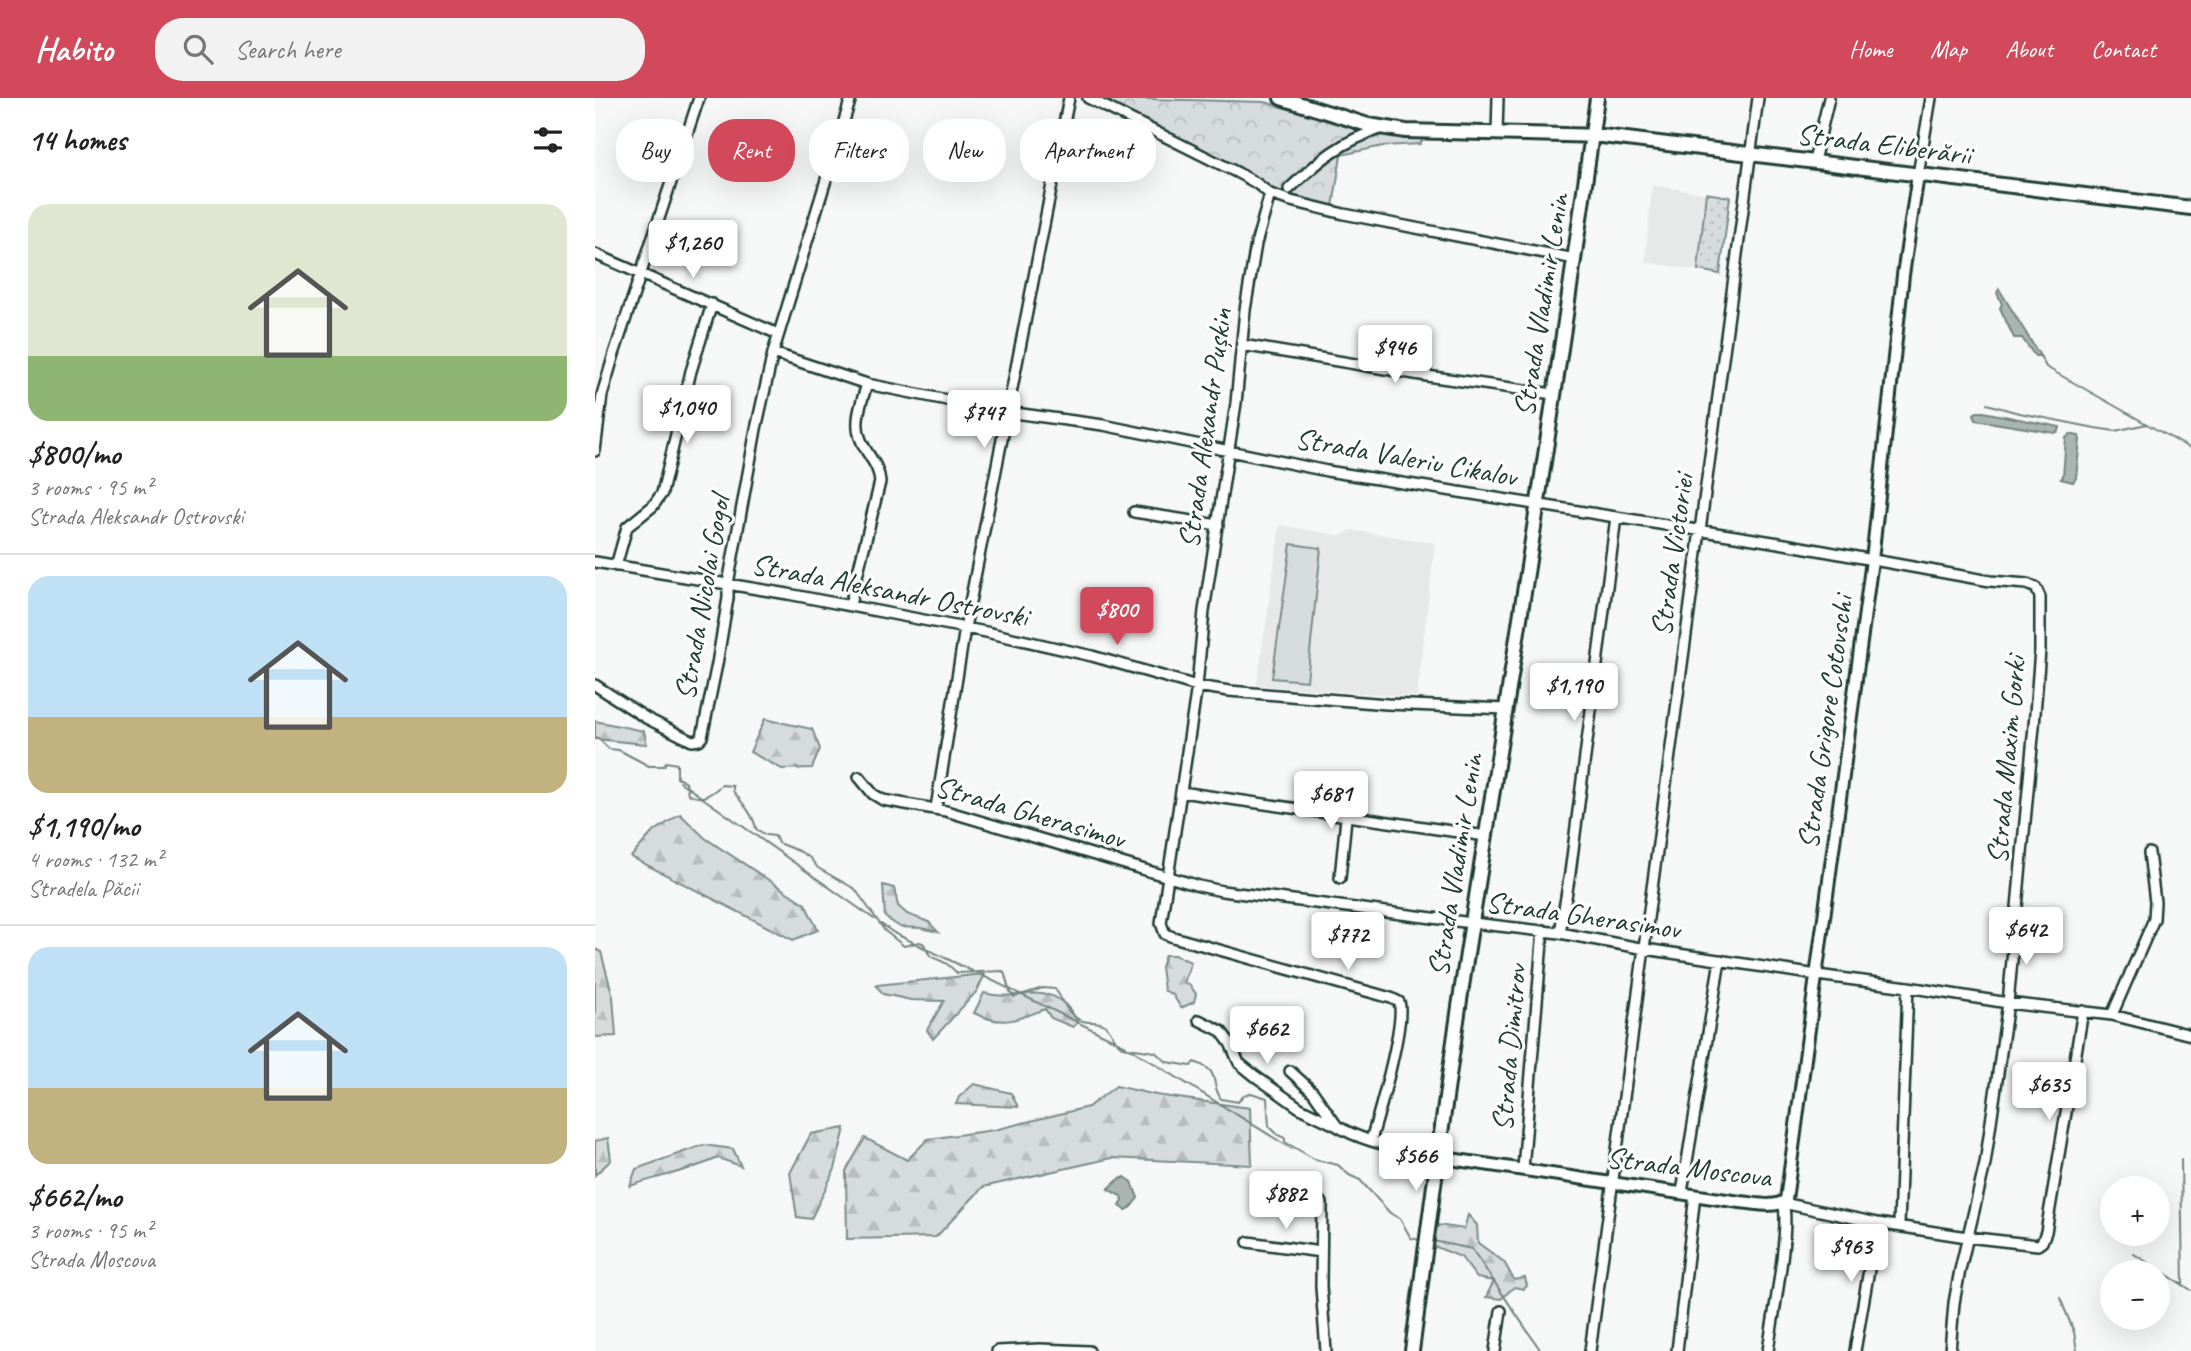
<!DOCTYPE html>
<html lang="en">
<head>
<meta charset="utf-8">
<style>
	:root { --surface:#fff; --page:#f2f2f2; --text:#222; --muted:#767676; --line:#e0e0e0; --accent:#d1495b }
	body { margin:0; font-family:Caveat,sans-serif; background:var(--page); color:var(--text); height:100vh; display:flex; flex-direction:column; font-size:26px; white-space:nowrap }
	* { box-sizing:border-box; margin:0 }
	p { font-size:23px; color:var(--muted) }
	.icon { flex:none; width:38px; height:38px; fill:none; stroke:currentColor; stroke-width:2; stroke-linecap:round; stroke-linejoin:round }
	.map { position:relative; flex:1; overflow:hidden }
	.sheet { display:flex; flex-direction:column; background:var(--surface); width:595px }
	.sheet>* { flex:none }
	.hud { position:absolute; left:21px; top:21px; width:665px; height:63px; display:flex; gap:14px }
	.buttons { position:absolute; left:1505px; top:1078px; display:grid; gap:14px }
	.buttons a { display:grid; place-items:center; width:70px; height:70px; border-radius:50%; background:var(--surface); box-shadow:0 7px 28px #0002; font-size:35px }
	.price { position:absolute; translate:-50% -60px; padding:0 16px; border-radius:7px; background:#fff; color:#222; font-size:23px; line-height:46px; filter:drop-shadow(0 2px 4px #0008) }
	.price::after { content:''; position:absolute; left:50%; top:42px; width:21px; height:16px; margin-left:-10px; background:inherit; clip-path:polygon(0 0,100% 0,50% 100%) }
	.price.selected { background:var(--accent); color:#fff }
	ul { padding:0; list-style:none }
	li { display:grid; align-content:center; gap:14px; height:371px; padding:0 28px }
	li+li { border-top:2px solid var(--line) }
	li span { display:grid; place-items:center; height:217px; border-radius:21px; color:#555 }
	li>.icon { margin-inline-start:auto }
	span .icon { width:126px; height:126px; fill:#fffc; stroke-width:1 }
	li b { font-size:30px }
	h2 { display:flex; justify-content:space-between; align-items:center; height:84px; padding:0 28px; font-size:30px }
	.tag { padding:0 24px; border-radius:28px; background:var(--surface); box-shadow:0 7px 28px #0002; font-size:24px; line-height:63px }
	.tag.selected { background:var(--accent); color:#fff }
	header { display:flex; align-items:center; gap:42px; box-sizing:border-box; height:98px; padding:0 35px; background:var(--accent); color:#fff }
	header strong { font-size:33px }
	nav { display:flex; gap:38px; margin-inline-start:auto; font-size:24px }
	.search { width:490px; height:63px; background:var(--page); display:flex; align-items:center; gap:18px; box-sizing:border-box; padding:0 24px; border-radius:28px; color:var(--muted); font-size:26px }
	main { display:flex; flex:1; min-height:0 }
	.map>svg:first-child { display:block }
</style>
</head>
<body>
<header>
<strong>Habito</strong>
<div class="search"><svg class="icon" aria-label="search" viewBox="0 0 24 24"><circle cx="10" cy="10" r="6"/><path d="M15 15l6 6"/></svg>Search here</div>
<nav><a>Home</a><a>Map</a><a>About</a><a>Contact</a></nav>
</header>
<main>
<section class="sheet">
<h2>14 homes<svg class="icon" aria-label="filters" viewBox="0 0 24 24"><path d="M4 7h16M4 17h16"/><circle cx="9" cy="7" r="2"/><circle cx="15" cy="17" r="2"/></svg></h2>
<ul>
<li><span style="background:linear-gradient(#dfe7d0 70%,#8fb573 0)"><svg class="icon" aria-label="home" viewBox="0 0 24 24"><path d="M3 11l9-7 9 7M6 9v11h12V9"/></svg></span><div><b>$800/mo</b><p>3 rooms · 95 m²</p><p>Strada Aleksandr Ostrovski</p></div></li>
<li><span style="background:linear-gradient(#bfe0f5 65%,#c2b280 0)"><svg class="icon" aria-label="home" viewBox="0 0 24 24"><path d="M3 11l9-7 9 7M6 9v11h12V9"/></svg></span><div><b>$1,190/mo</b><p>4 rooms · 132 m²</p><p>Stradela Păcii</p></div></li>
<li><span style="background:linear-gradient(#bfe0f5 65%,#c2b280 0)"><svg class="icon" aria-label="home" viewBox="0 0 24 24"><path d="M3 11l9-7 9 7M6 9v11h12V9"/></svg></span><div><b>$662/mo</b><p>3 rooms · 95 m²</p><p>Strada Moscova</p></div></li>
</ul>
</section>
<div class="map">
<svg width="1596" height="1253" viewBox="0 0 1596 1253">
	<defs>
		<pattern id="grass-dots" width="8" height="8" patternUnits="userSpaceOnUse" patternTransform="scale(1.75)"><rect width="8" height="8" fill="#d6dcdb"/><path d="M2 2h.1M6 6h.1" fill="none" stroke="#b7bebd" stroke-width="1.8" stroke-linecap="round"/></pattern>
		<pattern id="forest-firs" width="22" height="20" patternUnits="userSpaceOnUse" patternTransform="scale(1.75)"><rect width="22" height="20" fill="#d6dcdb"/><path d="M5 1l3.5 6h-7zM16 11l3.5 6h-7z" fill="#b7bebd"/></pattern>
		<pattern id="park-crowns" width="20" height="18" patternUnits="userSpaceOnUse" patternTransform="scale(1.75)"><rect width="20" height="18" fill="#d6dcdb"/><path d="M2 6a3 3 0 1 1 6 0M12 15a3 3 0 1 1 6 0" fill="none" stroke="#b7bebd"/></pattern>
	</defs>
	<rect width="100%" height="100%" fill="#f6f7f7"/>
	<filter id="ink" filterUnits="userSpaceOnUse"><feTurbulence type="fractalNoise" baseFrequency=".0143" numOctaves="2"/><feDisplacementMap in="SourceGraphic" scale="14" xChannelSelector="R" yChannelSelector="G"/><feConvolveMatrix kernelMatrix="1 2 1 2 8 2 1 2 1" color-interpolation-filters="sRGB"/></filter>
	<g filter="url(#ink)">
		<path fill="#e6e9e8" d="M1057,87L1135,99L1125,176L1050,164Z
			M685,427L747,438L756,432L840,445L822,599L662,587Z"/>
		<path fill="url(#grass-dots)" stroke="#7a8c88" stroke-width="2" d="M1111,95L1135,99L1125,176L1103,172Z"/>
		<path fill="url(#forest-firs)" stroke="#7a8c88" stroke-width="2" d="M170,621L217,631L225,651L217,670L187,671L155,654Z
			M0,623L49,633L52,646L0,641Z
			M85,716L110,740L210,806L223,832L198,842L36,759L57,735Z
			M288,787L299,790L303,808L312,816L334,824L343,834L326,830L305,829L290,819Z
			M0,851L6,854L18,899L21,938L0,939Z
			M570,857H579L596,864L589,885L594,886L601,896L599,904L586,910L578,897L569,892L566,869Z
			M390,876L382,893L338,941L332,932L349,903L316,902L288,896L281,887Z
			M389,895C429,906 457,876 483,924L478,929L456,920L450,911C421,922 408,929 379,915Z
			M379,986L416,995L423,1009L361,1006L364,999Z
			M521,988L561,997L655,1010L657,1067L517,1060L388,1089L341,1139L252,1141L251,1073L270,1040L312,1062L333,1041L399,1032L493,1009Z
			M250,1030L240,1071L216,1121L202,1119L195,1075L216,1036Z
			M13,1040L16,1062L0,1077V1043Z
			M108,1047L138,1051L146,1068L123,1060C95,1073 64,1078 35,1088L41,1071Z
			M873,1117L882,1127L883,1145L909,1164L919,1182L930,1180L932,1188L929,1191L919,1189L906,1201L891,1199L899,1183L882,1180L866,1159L836,1147L843,1127L869,1131Z"/>
		<path fill="url(#park-crowns)" stroke="#7a8c88" stroke-width="2" d="M514,0L670,4L764,31L828,41L825,46L788,48L746,57L738,109C711,103 686,100 663,82L518,7Z"/>
		<path fill="#d6dcdb" stroke="#7a8c88" stroke-width="2" d="M696,446L726,450L712,583L677,580Z"/>
		<path fill="#aab5b1" stroke="#72857f" stroke-width="2" d="M1404,191L1445,258H1440L1427,240H1419L1405,210L1407,206L1402,195Z
			M1382,314H1388L1465,329L1464,333L1460,335L1381,322L1379,316Z
			M1475,336L1484,338L1485,342L1481,380L1478,384L1466,381L1468,378L1471,340Z
			M530,1079L537,1084L543,1100L535,1110L531,1112L525,1108L528,1103L527,1099L513,1091L523,1082Z"/>
		<g fill="none" stroke-linecap="round" stroke-linejoin="round">
			<path stroke="#72857f" stroke-width="2" d="M1445,258L1451,269L1596,351
				M1392,306L1420,314L1500,330L1520,333L1552,326
				M0,639L3,640L14,651L24,652L54,668H69L71,664L82,666V680L91,684L93,696C107,704 116,696 127,687L138,688V693C147,705 159,717 161,731L171,737L180,738L183,745L206,754L215,760L223,770L260,791L290,833L309,848L325,844L329,846C337,865 338,857 352,866C356,869 359,872 362,875L408,873C414,882 410,890 419,899L448,890L460,891C468,901 473,920 488,923C495,925 503,923 510,927C518,933 518,944 527,949L560,954L572,964L596,968L599,964C627,973 614,983 626,1001L643,1004L649,997L656,995L672,1000L674,1028L683,1037L690,1040V1044L721,1062L743,1067L754,1077L765,1082L795,1115L805,1121L816,1140L825,1142
				M85,684L279,821
				M286,826L299,835L377,873
				M382,875L531,948
				M536,951L697,1051
				M1586,1062L1588,1188
				M838,1143L877,1151L946,1253
				M1539,1156L1596,1192
				M1465,1200L1479,1234L1482,1253"/>
			<g stroke="#1f3d34" stroke-width="14">
				<path id="minor" d="M493,0L643,75L661,85L675,96L696,103L749,116L980,161
					M902,36L903,0
					M1219,63L1234,0
					M1323,77L1336,0
					M694,91C727,60 745,44 788,30
					M675,96L661,146L650,212L641,305L609,513L602,588L566,825L570,836L578,839L796,900L804,904C811,923 783,1019 776,1042
					M0,156L183,236
					M647,247L832,278L958,296
					M178,255L272,286L412,314L508,327L732,373L1184,445L1395,483L1432,486L1441,490L1445,499V552L1439,628L1413,905L1390,1066L1365,1172L1359,1205L1355,1253
					M0,353L7,297L19,256L104,0
					M539,414L623,427
					M0,464L193,496L391,534L497,558L602,588L634,593L792,606L911,611
					M21,468L32,429L58,408L67,395L96,273L117,206
					M255,507L285,384C284,366 272,358 266,342C258,324 267,303 272,286
					M0,587L51,620L97,643L104,642L107,639L122,566L133,500V486L161,331L178,255L256,0
					M264,679L278,696L288,702L351,713L604,788L627,793L869,824L965,835L1050,851L1222,877L1313,889L1413,905L1517,917L1596,937
					M586,694L891,738
					M341,710L370,530L474,0
					M745,780L751,720
					M965,835L975,775L1021,419
					M1517,917L1559,821L1560,804L1554,755
					M604,922L626,933L635,945L644,965L660,978L705,1010L740,1027
					M695,973L718,994L742,1028C771,1046 809,1050 842,1059
					M928,1071L948,832
					M1087,1094L1125,862
					M727,1105L726,1189L731,1253
					M1188,1105L1282,1125L1372,1139L1443,1147L1447,1144L1451,1134L1488,913
					M1304,1127L1313,889
					M653,1144L726,1154
					M402,1253L445,1251L494,1253
					M900,1253L906,1213
					M995,1253L1163,0
					M1082,1253L1100,1097
					M1173,1253C1177,1224 1196,1127 1188,1105
					M1260,1253L1282,1125"/>
			</g>
			<g stroke="#1f3d34" stroke-width="16">
				<path id="tertiary" d="M842,1059L1145,1104C1160,1105 1179,1111 1191,1102L1277,462L1308,177L1323,77"/>
			</g>
			<g stroke="#1f3d34" stroke-width="18">
				<path id="secondary" d="M686,0L773,27L811,33L1007,38L1596,110
					M817,1253C836,1110 854,967 877,824C921,550 964,275 1002,0"/>
			</g>
			<use href="#minor" stroke="#fff" stroke-width="9"/>
			<use href="#tertiary" stroke="#fff" stroke-width="10"/>
			<use href="#secondary" stroke="#fff" stroke-width="12"/>
		</g>
	</g>
	<g text-anchor="middle" dominant-baseline="central" stroke-width="6" stroke-linejoin="round" paint-order="stroke">
		<g font-size="30" fill="#1f3d34" stroke="#fff">
			<text transform="translate(1289 46) rotate(7)">Strada Eliberării</text>
			<text transform="translate(946 207) rotate(-81)">Strada Vladimir Lenin</text>
			<text transform="translate(610 330) rotate(-82)">Strada Alexandr Pușkin</text>
			<text transform="translate(811 359) rotate(10)">Strada Valeriu Cikalov</text>
			<text transform="translate(1077 457) rotate(-82)">Strada Victoriei</text>
			<text transform="translate(295 492) rotate(11)">Strada Aleksandr Ostrovski</text>
			<text transform="translate(107 500) rotate(-80)">Strada Nicolai Gogol</text>
			<text transform="translate(1230 624) rotate(-82)">Strada Grigore Cotovschi</text>
			<text transform="translate(1411 662) rotate(-85)">Strada Maxim Gorki</text>
			<text transform="translate(435 714) rotate(16)">Strada Gherasimov</text>
			<text transform="translate(860 767) rotate(-81)">Strada Vladimir Lenin</text>
			<text transform="translate(988 817) rotate(8)">Strada Gherasimov</text>
			<text transform="translate(914 950) rotate(-85)">Strada Dimitrov</text>
			<text transform="translate(1094 1069) rotate(7)">Strada Moscova</text>
		</g>
	</g>
</svg>
<div class="buttons">
<a>+</a>
<a>−</a>
</div>
<b class="price" style="left:98px;top:182px">$1,260</b>
<b class="price" style="left:800px;top:287px">$946</b>
<b class="price" style="left:92px;top:347px">$1,040</b>
<b class="price" style="left:389px;top:352px">$747</b>
<b class="price selected" style="left:522px;top:549px">$800</b>
<b class="price" style="left:979px;top:625px">$1,190</b>
<b class="price" style="left:736px;top:733px">$681</b>
<b class="price" style="left:1431px;top:869px">$642</b>
<b class="price" style="left:753px;top:874px">$772</b>
<b class="price" style="left:672px;top:968px">$662</b>
<b class="price" style="left:1454px;top:1024px">$635</b>
<b class="price" style="left:821px;top:1095px">$566</b>
<b class="price" style="left:691px;top:1133px">$882</b>
<b class="price" style="left:1256px;top:1186px">$963</b>
<div class="hud">
<a class="tag">Buy</a>
<a class="tag selected">Rent</a>
<a class="tag">Filters</a>
<a class="tag">New</a>
<a class="tag">Apartment</a>
</div>
</div>
</main>
</body>
</html>
